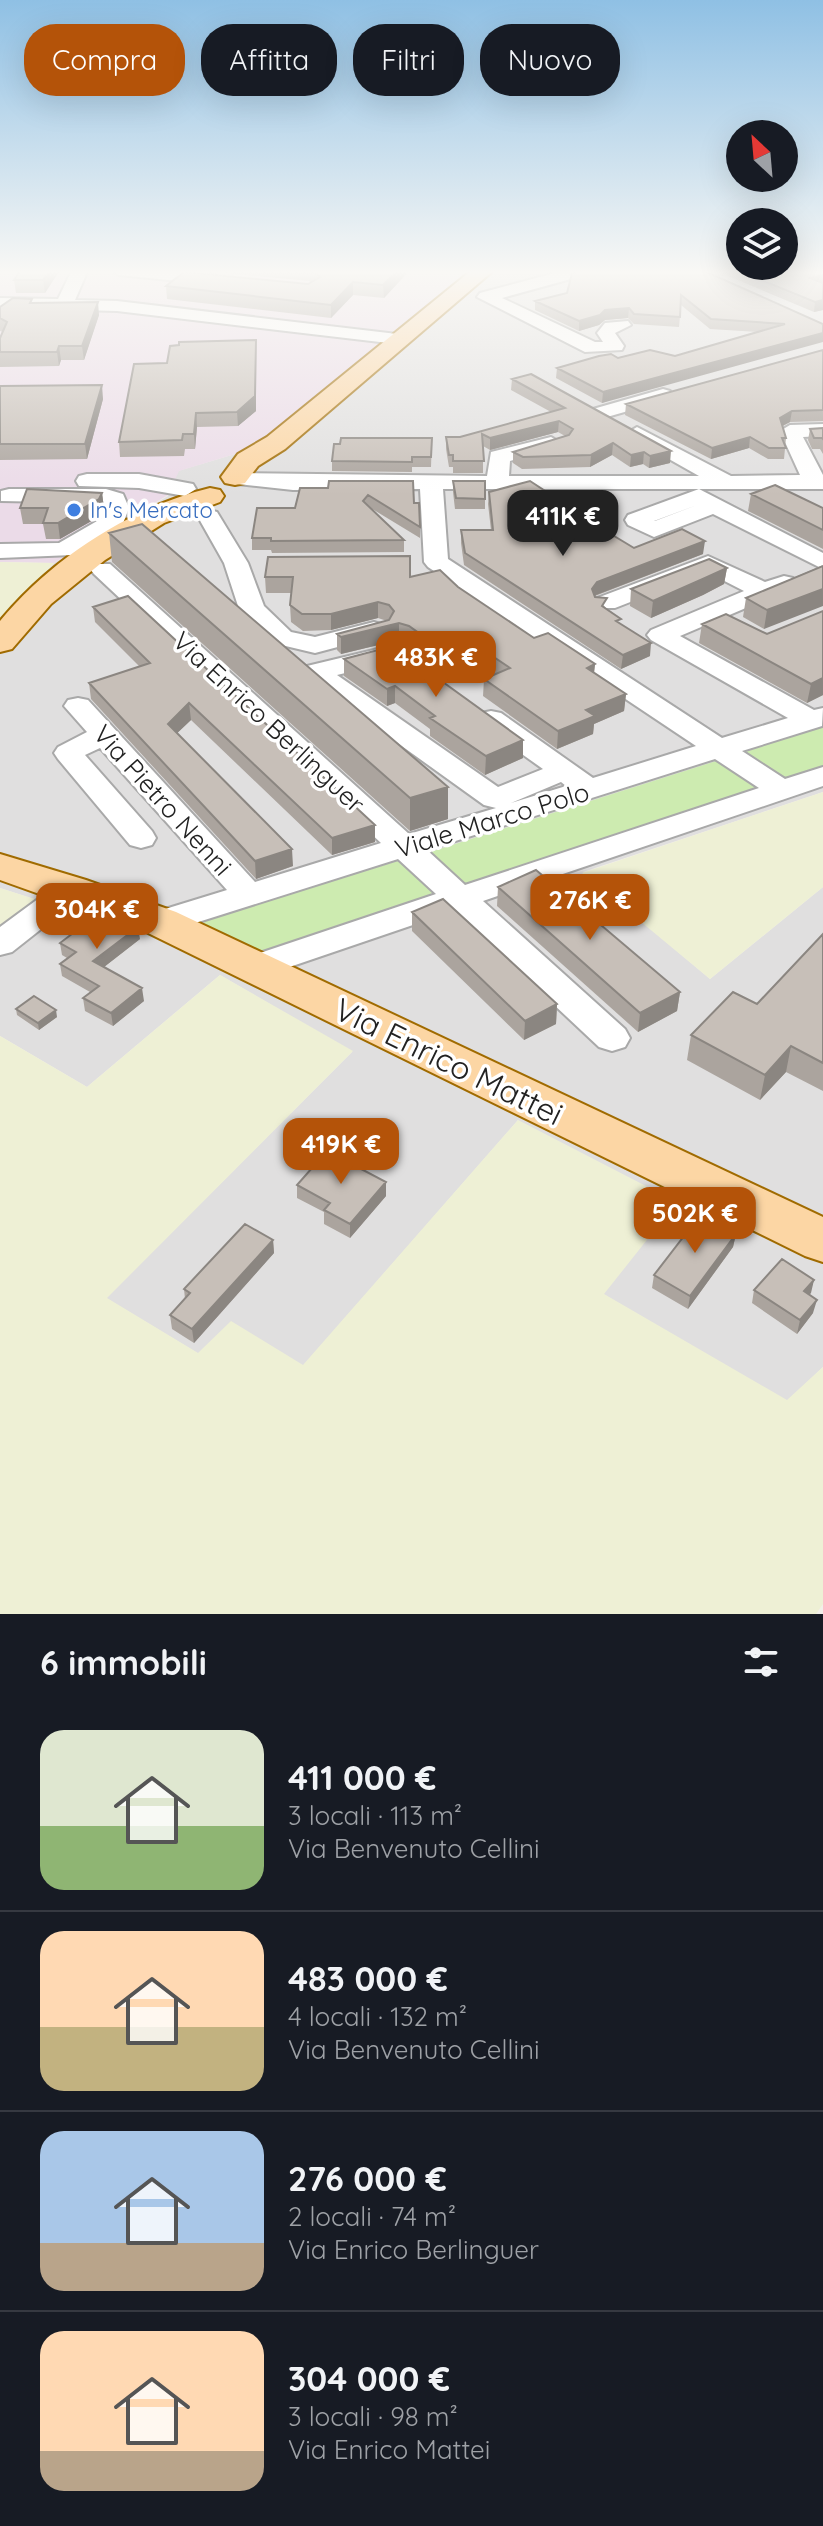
<!DOCTYPE html>
<html lang="it">
<head>
<meta charset="utf-8">
<style>
	:root { --surface:#171b24; --page:#242831; --text:#f1f3f6; --muted:#9ea1a6; --line:#363941; --accent:#b45309 }
	body { margin:0; font-family:Quicksand,sans-serif; background:var(--page); color:var(--text); height:100vh; display:flex; flex-direction:column; font-size:30px; white-space:nowrap }
	* { box-sizing:border-box; margin:0 }
	p { font-size:26px; color:var(--muted) }
	.icon { flex:none; width:44px; height:44px; fill:none; stroke:currentColor; stroke-width:2; stroke-linecap:round; stroke-linejoin:round }
	.map { position:relative; height:1614px; overflow:hidden }
	.side { display:flex; flex-direction:column; background:var(--surface); flex:1 }
	.side>* { flex:none }
	.top-card { position:absolute; left:24px; top:24px; width:776px; height:72px; display:flex; gap:16px }
	.needle { width:52px; rotate:334deg }
	.controls { position:absolute; left:726px; top:120px; display:grid; gap:16px }
	.controls a { display:grid; place-items:center; width:72px; height:72px; border-radius:50%; background:var(--surface); box-shadow:0 8px 32px #0002; font-size:40px }
	.price { position:absolute; translate:-50% -68px; padding:0 18px; border-radius:16px; background:var(--accent); color:#fff; font-size:26px; line-height:52px; filter:drop-shadow(0 2px 4px #0008) }
	.price::after { content:''; position:absolute; left:50%; top:48px; width:24px; height:18px; margin-left:-12px; background:inherit; clip-path:polygon(0 0,100% 0,50% 100%) }
	.price.active { background:#222; color:#fff }
	ul { padding:0; list-style:none }
	li { display:flex; align-items:center; gap:24px; height:200px; padding:0 40px }
	li+li { border-top:2px solid var(--line) }
	li span { display:grid; place-items:center; flex:none; width:224px; height:160px; border-radius:24px; color:#555 }
	li>.icon { margin-inline-start:auto }
	span .icon { width:96px; height:96px; fill:#fffc; stroke-width:1 }
	li b { font-size:34px }
	h2 { display:flex; justify-content:space-between; align-items:center; height:96px; padding:0 40px; font-size:34px }
	.chip { padding:0 28px; border-radius:32px; background:var(--surface); box-shadow:0 8px 32px #0002; font-size:28px; line-height:72px }
	.chip.active { background:var(--accent); color:#fff }
	.map>svg:first-child { display:block }
</style>
</head>
<body>
<div class="map">
<svg width="823" height="1614" viewBox="0 0 823 1614">
	<rect width="100%" height="100%" fill="#f2efe9"/>
	<path fill="#e0dfdf" d="M465,270H823V792L583,872L710,979L823,887V1367L787,1401L603,1294L518,1120L303,1366L231,1322L199,1354L106,1298L352,1052L220,975L87,1087L0,1036V932L43,902L0,888V620L54,563L168,496L178,471L235,454L301,414L465,273Z"/>
	<path fill="#ebdbe8" d="M0,270H465L466,273L301,414L235,454L179,471L168,495L54,563L0,562Z"/>
	<path fill="#eef0d5" d="M0,562L54,563L0,620Z
		M823,792V887L710,979L582,873Z
		M0,888L44,902L0,932Z
		M220,975L353,1051L107,1298L198,1353L231,1321L303,1365L518,1120L677,1202L604,1294L787,1400L823,1367V1604L816,1614H0V1036L87,1087Z"/>
	<path fill="#cdebb0" d="M823,726V768L788,780L745,752Z
		M716,761L761,789L462,888L427,853Z
		M398,861L434,890L426,900L257,954L202,925L207,919Z"/>
	<g fill="none" stroke-linecap="round" stroke-linejoin="round">
		<g stroke="#a9a9a9" stroke-width="4">
			<path id="minor" d="M72,270H88L75,300L117,301L397,334L406,339L397,344L117,311L0,308V298L58,299Z
				M111,270C132,268 214,268 227,280L219,285L119,275Z
				M566,270H591L589,274L502,298L595,342H603L597,333L605,323L628,321L631,325L615,333L624,346L622,350L585,352L477,297L480,293Z
				M696,270H725L723,274L696,277L694,273Z
				M663,389L670,391L673,395L670,399L600,419L590,413L593,409Z
				M823,424V436L803,437L823,475V489H443L448,559L722,738L788,718L651,640L647,635L651,630L744,591L707,572L615,608H597L594,603L597,598L708,556L765,582L784,576L793,578L796,583L793,588L680,636L814,710L823,708L822,726L742,751L785,779L823,767V786L483,901L625,1029L630,1038L625,1047L612,1051L599,1047L454,911L266,975L254,979L242,975L237,967L242,959L436,894L398,859L173,930L161,933L149,930L145,922L149,914L227,890L100,748L85,755L152,831L156,838L152,845L141,848L130,845L58,759L54,753L58,747L87,732L64,706L68,700L78,698L88,700L255,882L381,843L94,574L90,569L94,564H110L409,834L496,808L484,805L307,678L303,672L307,666L382,648L391,650L395,656L391,662L337,675L498,787L543,769L481,725L477,719L481,713L491,711L501,713L593,778L696,746L428,567L424,562L420,489L293,490L228,483L225,478L228,473L487,476L491,452L551,437L561,443L558,447L510,461L509,476H699L630,437L627,433L637,427L731,476L800,475L780,431L790,425ZM715,759L759,788L465,885L427,850ZM561,782L566,786L511,803Z
				M87,474H139L193,484L196,489L185,496L139,488L79,486L76,481L79,476Z
				M9,489H106L123,494L129,508L122,526L72,555L0,558V544L59,543L104,517L107,508L104,503L1,501V491Z
				M699,489L823,553V569L713,514L654,537L628,525L625,520L628,515ZM697,505L655,521H654Z
				M209,510L217,512L248,563L264,606L291,632L315,637L374,622L383,625L387,630L383,635L315,653L273,643L239,609L224,563L198,517L201,512Z
				M72,879L83,882L88,889L83,896L12,952L0,955V927L61,882Z"/>
		</g>
		<g stroke="#a06b00" stroke-width="4">
			<path id="major" d="M472,270H494L285,449L258,466L245,483L235,485L225,483L221,477L238,454L267,437Z
				M210,488L220,490L224,496L220,502L164,523L105,560L51,604L12,649L0,652V621C52,558 131,507 210,488Z
				M0,854L86,880L176,912L823,1217V1262L805,1256L146,932L0,880Z"/>
		</g>
		<use href="#minor" fill="#fff" fill-rule="evenodd"/>
		<use href="#major" fill="#fcd6a4" fill-rule="evenodd"/>
	</g>
	<path fill="#aba49e" d="M60,270L45,293H16L14,280Z
		M202,270H410L384,298L353,295L331,318L167,299L166,286L308,284L311,282L309,281L202,271Z
		M582,270L823,324L602,403L556,378L557,368L618,358L675,356L758,332L710,329L681,305L679,327L634,324L628,318L605,320L599,325L579,331L535,310V301L567,293Z
		M714,270H823V310L814,312Z
		M33,303L99,315L84,360H61L59,366L0,367V338L3,332L0,331V307Z
		M256,340V411L238,426L197,427L195,449H185L184,456L120,457L119,442L167,363Z
		M823,350V421L790,422L783,426L786,438L784,459H768L749,448L711,459L625,415L626,404Z
		M512,379L670,463L649,468L643,464L630,467L612,455L590,467L522,469L513,463V452L565,436L558,432L490,450L483,446V473H453V467H449L446,449V437H460L551,412L511,390Z
		M0,386L103,399L87,459L0,460Z
		M823,428V454L820,449H812L808,440L810,429Z
		M432,438L431,467H412V472L332,471V461Z
		M453,481L485,499V509H455L453,492Z
		M328,488L414,503L420,527V538L369,507L404,540V552L272,553L271,550H252V538L295,508Z
		M489,492L558,503L634,548L703,554L595,596L650,656L621,669L464,565L461,543V530H491L488,504Z
		M102,493L104,508L102,515L60,539H46L43,524H23L20,508Z
		M751,494L823,508V549L748,511Z
		M109,533L448,819L410,831L112,562Z
		M823,565L764,629L743,617L746,598Z
		M727,568L724,584L703,595L651,618L630,606L631,589Z
		M265,577H410L458,587L534,638L595,664L594,673L626,694L624,711L594,724L593,734L557,749L483,696L484,679L494,675L470,658L444,668L409,643L399,640L341,654L337,650V634L387,621L378,618L331,630L303,631L291,622L290,605L291,593H266Z
		M93,607L375,825V842L332,855L191,720L177,733L293,866L256,879L91,699L89,683L140,667L95,622Z
		M823,611V695L807,703L699,643L702,624L767,634Z
		M344,659L523,740V758L485,775L430,736V729L395,703L387,706L344,676Z
		M498,887L680,992L677,1011L638,1032L497,906Z
		M52,911L140,939L104,967L144,1001L113,1026L85,1011L83,998L90,992L62,976L60,964L67,958L62,955L60,943L75,932L54,924Z
		M412,912L557,1004L556,1024L524,1040L412,931Z
		M823,934V1091L786,1072L760,1100L687,1060L691,1035L757,1004Z
		M16,1009L57,1017L39,1030L17,1015Z
		M297,1185L386,1196L350,1238L324,1224V1212L297,1198Z
		M736,1234L733,1247L688,1309L652,1288L654,1275Z
		M273,1240L274,1253L194,1343L172,1329L170,1315L185,1299L184,1289Z
		M814,1280L809,1295L813,1313L797,1334L752,1303L754,1290Z"/>
	<path fill="#8b8681" d="M50,270H60L45,293L43,280Z
		M398,270H410L384,298L383,285Z
		M823,275V284L810,278Z
		M353,282V295L331,318V305Z
		M823,300V310L814,312L815,302Z
		M98,302L99,315L84,360L82,346Z
		M629,308L628,318L605,320L599,325L579,331V321L605,310Z
		M823,333V342L602,403L603,392Z
		M256,340V411L238,426L237,412Z
		M59,346L61,360L59,366L57,352Z
		M102,385L103,399L87,459L85,444Z
		M792,411L790,422L778,428L780,418Z
		M196,413L197,427L195,449L194,434Z
		M559,421L558,432L490,450V438Z
		M750,437L749,448L711,459L712,448Z
		M613,443L612,455L590,467L591,455Z
		M671,451L670,463L649,468L650,456Z
		M644,452L643,464L630,467L631,455Z
		M102,493L104,508L102,515L60,539L58,523Z
		M705,541L703,554L596,595L591,601L592,589L597,582Z
		M727,568L724,584L703,595L651,618L653,601Z
		M823,589V606L764,629L767,610Z
		M378,602V618L331,630V614Z
		M399,623V640L341,654V637Z
		M470,641V658L444,668V651Z
		M651,643L650,656L621,669L623,655Z
		M595,664L593,681L587,668Z
		M823,678V695L807,703L811,684Z
		M395,686V703L387,706V689Z
		M626,694L624,711L594,724L593,734L557,749L558,731L586,710Z
		M189,703L191,720L170,740L168,724Z
		M523,740V758L485,775L486,756Z
		M448,787V819L410,831V798Z
		M375,825V842L332,855V838Z
		M292,849L293,866L256,879L255,861Z
		M138,927L140,939L95,974L93,961Z
		M142,988L144,1001L113,1026L111,1013Z
		M680,992L677,1011L638,1032L640,1013Z
		M557,1004L556,1024L524,1040L525,1021Z
		M56,1010L57,1017L39,1030L38,1023Z
		M791,1046L786,1072L760,1100L765,1075Z
		M386,1182V1196L350,1238V1224Z
		M736,1234L733,1247L688,1309L690,1296Z
		M273,1240L274,1253L194,1343L192,1329Z
		M814,1280L811,1293L801,1305L804,1291Z
		M817,1300L813,1313L797,1334L800,1320Z"/>
	<path fill="#c7bfb8" stroke="#8b8681" stroke-width="2" d="M21,270H50L43,280H14Z
		M311,270H398L383,285L353,282L331,305L166,286L184,272L308,284L320,277Z
		M582,270H702L823,324V333L603,392L557,368L599,356L611,354L618,358L650,350L675,356L785,324L711,319L681,295L680,317L634,314L629,308L605,310L600,315L579,321L535,301L567,293L572,273Z
		M737,270H823V275L810,278L823,283V300L815,302Z
		M13,298L32,299L30,303L98,302L82,346H59L57,352H0V338L7,322L0,318V307Z
		M256,340L255,396L237,412L196,413L194,434H183L182,440L119,442L134,364L167,363L170,346L179,345V342Z
		M823,350V410L792,411L780,418L786,438H782L786,448H769L750,437L712,448L626,404Z
		M531,374L671,451L650,456L644,452L631,455L613,443L591,455L523,457L513,452L569,435L573,429L559,421L490,438L482,434L484,461H453V455H449L446,437H460L565,408L512,379Z
		M102,385L85,444H0V386Z
		M823,428V439L822,438H814L810,429Z
		M341,438H432L431,457H412V462L332,461L334,444H340Z
		M329,481H413L414,503H419L420,527L368,495L363,501L404,540L271,541V538H252L257,508H295L300,488H328Z
		M453,481H485V499L456,498Z
		M530,481L559,500L556,501L634,548L682,529L705,541L597,582L592,589L595,597L607,598L602,606L621,619L616,621L651,643L623,655L465,553L461,530H493L489,492Z
		M775,485L823,508V530L751,494Z
		M27,489L102,493L99,499L58,523H43L48,508H20Z
		M142,524L448,787L410,798L109,533Z
		M410,556V577L440,570L458,587L534,638L548,633L595,664L587,668L626,694L586,710L595,716L558,731L484,679L510,668L470,641L444,651L409,626L399,623L341,637L337,634L389,620L394,611L389,605L378,602L331,614H302L290,605L293,577H265L268,557Z
		M709,559L727,568L705,578L653,601L631,589Z
		M823,566V589L767,610L746,598Z
		M128,596L375,825L332,838L189,703L168,724L292,849L255,861L89,683L150,663L93,607Z
		M823,611V678L811,684L702,624L726,614L767,634Z
		M393,646L523,740L486,756L430,718L435,716L395,686L387,689L344,659Z
		M536,870L680,992L640,1013L498,887Z
		M70,896L104,908L138,927L93,961L142,988L111,1013L83,998L99,986L60,964L76,952L60,943L85,924L52,911Z
		M443,899L557,1004L525,1021L412,912Z
		M823,934V1063L791,1046L765,1075L691,1035L733,992L757,1004Z
		M34,996L56,1010L38,1023L16,1009Z
		M327,1151L386,1182L350,1224L324,1210L330,1203L297,1185Z
		M701,1214L736,1234L690,1296L654,1275Z
		M245,1224L273,1240L192,1329L170,1315L190,1293L184,1289Z
		M782,1259L814,1280L804,1291L817,1300L800,1320L754,1290Z"/>
	<linearGradient id="sky" x2="0" y2="1"><stop stop-color="#8fc0e4"/><stop offset="0.55" stop-color="#f9f8f5"/><stop offset="1" stop-color="#f9f8f5" stop-opacity="0"/></linearGradient>
	<rect width="823" height="495" fill="url(#sky)"/>
	<circle fill="#3f7fe0" stroke="#fff" stroke-width="3" cx="74" cy="510" r="8"/>
	<g text-anchor="middle" dominant-baseline="central" stroke-width="7" stroke-linejoin="round" paint-order="stroke">
		<g font-size="22" fill="#366cbe" stroke="#fff" text-anchor="start">
			<text x="90" y="510">In's Mercato</text>
		</g>
		<g font-size="26" fill="#222" stroke="#fff">
			<text transform="translate(269 722) rotate(43)">Via Enrico Berlinguer</text>
			<text transform="translate(163 800) rotate(48)">Via Pietro Nenni</text>
			<text transform="translate(492 820) rotate(-17)">Viale Marco Polo</text>
		</g>
		<g font-size="32" fill="#222" stroke="#fff">
			<text transform="translate(449 1061) rotate(26)">Via Enrico Mattei</text>
		</g>
	</g>
</svg>
<div class="controls">
<a><svg class="needle" viewBox="-14 -14 28 28"><path d="M0-13l5 13h-10z" fill="#e53935"/><path d="M0 13l5-13h-10z" fill="#9ea1a6"/></svg></a>
<a><svg class="icon" aria-label="layers" viewBox="0 0 24 24"><path d="M12 4l9 5-9 5-9-5zM3 14l9 5 9-5"/></svg></a>
</div>
<b class="price active" style="left:563px;top:558px">411K €</b>
<b class="price" style="left:436px;top:699px">483K €</b>
<b class="price" style="left:590px;top:942px">276K €</b>
<b class="price" style="left:97px;top:951px">304K €</b>
<b class="price" style="left:341px;top:1186px">419K €</b>
<b class="price" style="left:695px;top:1255px">502K €</b>
<div class="top-card">
<a class="chip active">Compra</a>
<a class="chip">Affitta</a>
<a class="chip">Filtri</a>
<a class="chip">Nuovo</a>
</div>
</div>
<section class="side">
<h2>6 immobili<svg class="icon" aria-label="filters" viewBox="0 0 24 24"><path d="M4 7h16M4 17h16"/><circle cx="9" cy="7" r="2"/><circle cx="15" cy="17" r="2"/></svg></h2>
<ul>
<li><span style="background:linear-gradient(#dfe7d0 60%,#8fb573 0)"><svg class="icon" aria-label="home" viewBox="0 0 24 24"><path d="M3 11l9-7 9 7M6 9v11h12V9"/></svg></span><div><b>411 000 €</b><p>3 locali · 113 m²</p><p>Via Benvenuto Cellini</p></div></li>
<li><span style="background:linear-gradient(#ffd9b3 60%,#c2b280 0)"><svg class="icon" aria-label="home" viewBox="0 0 24 24"><path d="M3 11l9-7 9 7M6 9v11h12V9"/></svg></span><div><b>483 000 €</b><p>4 locali · 132 m²</p><p>Via Benvenuto Cellini</p></div></li>
<li><span style="background:linear-gradient(#a9c7e8 70%,#b9a48a 0)"><svg class="icon" aria-label="home" viewBox="0 0 24 24"><path d="M3 11l9-7 9 7M6 9v11h12V9"/></svg></span><div><b>276 000 €</b><p>2 locali · 74 m²</p><p>Via Enrico Berlinguer</p></div></li>
<li><span style="background:linear-gradient(#ffd9b3 75%,#b9a48a 0)"><svg class="icon" aria-label="home" viewBox="0 0 24 24"><path d="M3 11l9-7 9 7M6 9v11h12V9"/></svg></span><div><b>304 000 €</b><p>3 locali · 98 m²</p><p>Via Enrico Mattei</p></div></li>
</ul>
</section>
</body>
</html>
